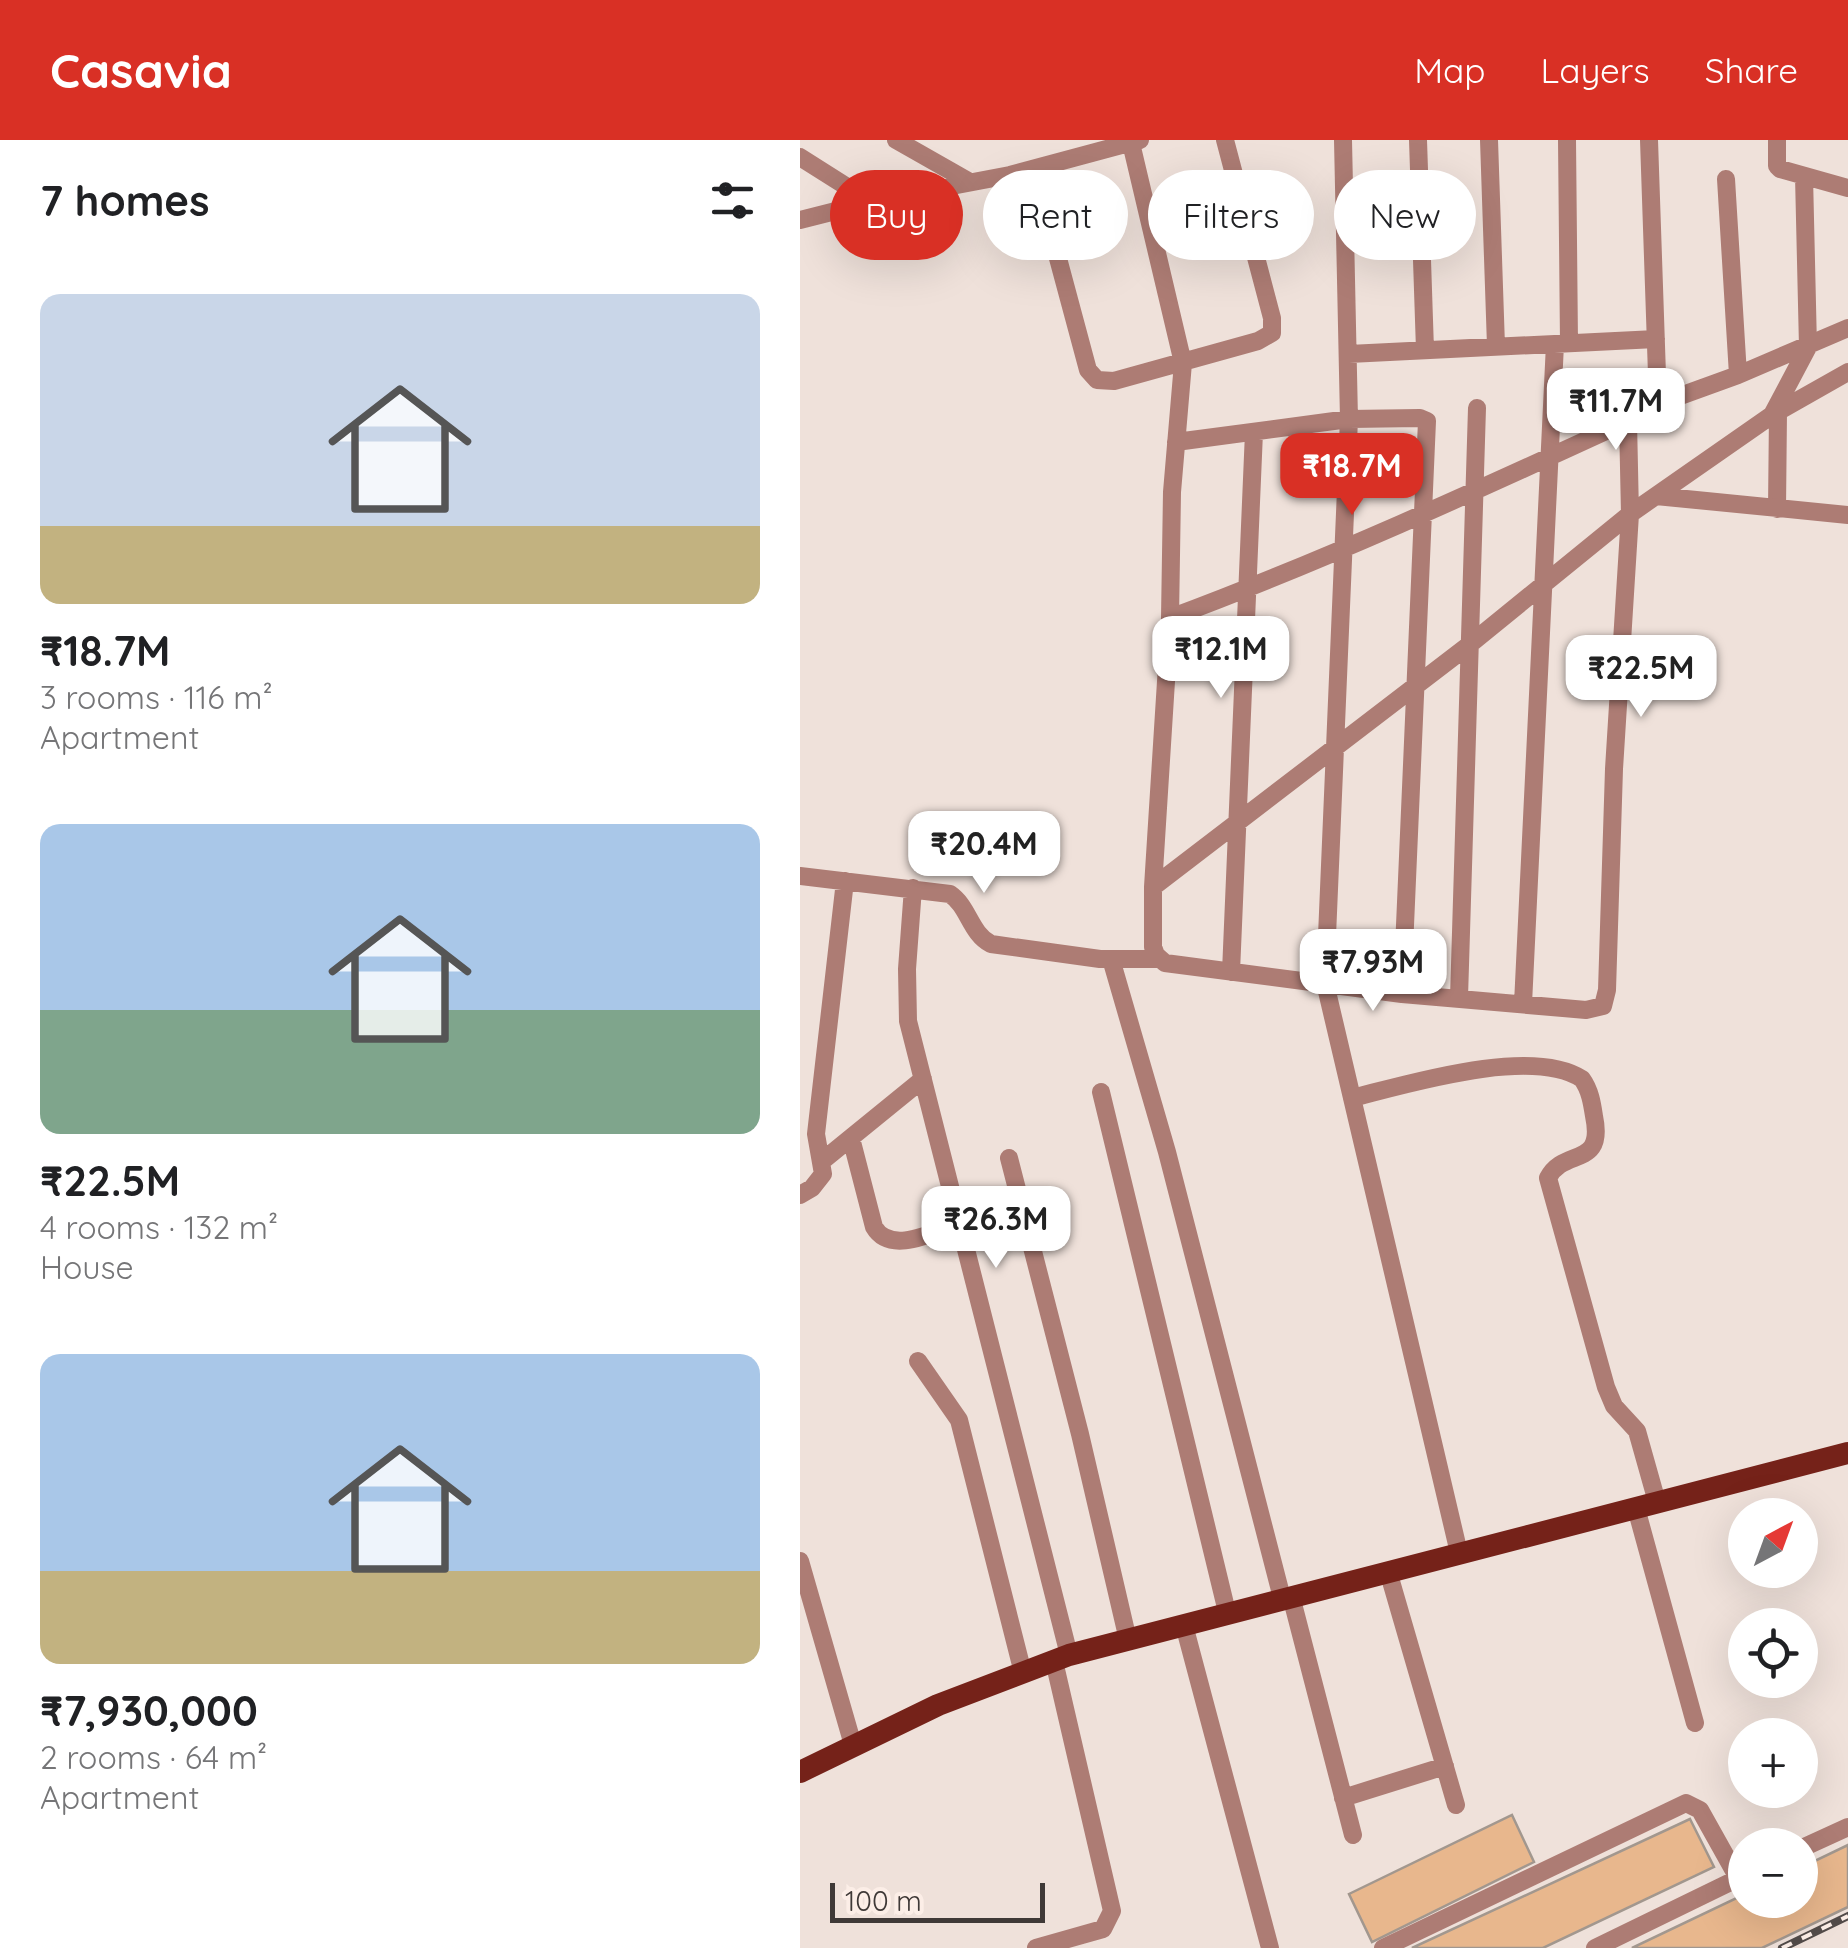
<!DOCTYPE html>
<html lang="en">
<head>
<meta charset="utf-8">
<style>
	:root { --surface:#fff; --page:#f2f2f2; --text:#202124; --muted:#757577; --accent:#d93025 }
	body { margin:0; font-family:Quicksand,sans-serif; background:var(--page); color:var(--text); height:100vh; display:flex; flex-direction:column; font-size:38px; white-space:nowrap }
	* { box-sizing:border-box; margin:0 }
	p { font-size:32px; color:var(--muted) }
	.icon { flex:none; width:55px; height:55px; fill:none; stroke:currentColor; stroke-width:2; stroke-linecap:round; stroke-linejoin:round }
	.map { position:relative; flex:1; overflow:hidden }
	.panel { display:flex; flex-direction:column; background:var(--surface); width:800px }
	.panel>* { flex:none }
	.hud { position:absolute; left:30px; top:30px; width:868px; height:90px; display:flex; gap:20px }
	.needle { width:65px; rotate:41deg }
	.tools { position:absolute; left:928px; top:1358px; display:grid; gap:20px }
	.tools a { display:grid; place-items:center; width:90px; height:90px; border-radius:50%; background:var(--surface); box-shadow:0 10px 40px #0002; font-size:50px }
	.scale { position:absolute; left:30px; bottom:25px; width:215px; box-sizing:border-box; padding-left:10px; border:5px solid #3f3937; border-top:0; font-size:28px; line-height:35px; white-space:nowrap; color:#3f3937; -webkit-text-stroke:8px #fceee7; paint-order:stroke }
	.price { position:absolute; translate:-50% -85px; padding:0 22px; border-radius:20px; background:#fff; color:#222; font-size:32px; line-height:65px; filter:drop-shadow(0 2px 5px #0008) }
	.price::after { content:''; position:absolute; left:50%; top:60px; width:30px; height:22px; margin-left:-15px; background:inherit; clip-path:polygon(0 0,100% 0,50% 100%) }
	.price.on { background:var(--accent); color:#fff }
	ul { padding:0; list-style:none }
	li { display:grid; align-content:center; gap:20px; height:530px; padding:0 40px }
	li span { display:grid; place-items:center; height:310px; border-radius:20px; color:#555 }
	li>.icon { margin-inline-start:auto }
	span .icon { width:180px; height:180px; fill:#fffc; stroke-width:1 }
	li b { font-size:42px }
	h2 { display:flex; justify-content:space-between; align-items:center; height:120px; padding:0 40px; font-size:42px }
	.tag { padding:0 35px; border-radius:45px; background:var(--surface); box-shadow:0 10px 40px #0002; font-size:35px; line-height:90px }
	.tag.on { background:var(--accent); color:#fff }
	header { display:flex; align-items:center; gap:60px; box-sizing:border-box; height:140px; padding:0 50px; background:var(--accent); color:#fff }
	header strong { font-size:48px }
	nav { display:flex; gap:55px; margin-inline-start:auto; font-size:35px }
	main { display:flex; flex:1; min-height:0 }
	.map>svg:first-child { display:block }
</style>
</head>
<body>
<header>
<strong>Casavia</strong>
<nav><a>Map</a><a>Layers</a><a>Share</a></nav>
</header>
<main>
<section class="panel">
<h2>7 homes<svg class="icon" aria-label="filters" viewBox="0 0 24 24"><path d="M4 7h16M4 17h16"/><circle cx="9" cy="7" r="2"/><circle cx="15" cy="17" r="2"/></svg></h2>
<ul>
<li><span style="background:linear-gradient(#c9d6e8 75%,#c2b280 0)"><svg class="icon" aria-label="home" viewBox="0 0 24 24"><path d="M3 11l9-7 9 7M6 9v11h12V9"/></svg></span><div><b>₹18.7M</b><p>3 rooms · 116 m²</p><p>Apartment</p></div></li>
<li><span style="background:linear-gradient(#a9c7e8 60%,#7fa58c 0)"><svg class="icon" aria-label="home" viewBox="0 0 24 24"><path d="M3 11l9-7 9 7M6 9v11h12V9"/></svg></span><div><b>₹22.5M</b><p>4 rooms · 132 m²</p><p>House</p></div></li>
<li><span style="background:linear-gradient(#a9c7e8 70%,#c2b280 0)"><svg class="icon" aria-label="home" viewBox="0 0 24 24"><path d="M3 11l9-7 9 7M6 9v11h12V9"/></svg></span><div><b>₹7,930,000</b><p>2 rooms · 64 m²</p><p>Apartment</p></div></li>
</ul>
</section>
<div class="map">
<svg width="1048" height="1808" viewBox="0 0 1048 1808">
	<rect width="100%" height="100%" fill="#efe1da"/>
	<path fill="#e8b78d" stroke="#a2978e" stroke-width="2.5" d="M712,1675L734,1722L572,1802L549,1754Z
		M890,1679L914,1727L743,1808H612Z
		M1048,1705V1767L962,1808H832L945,1754V1760H1000V1728Z"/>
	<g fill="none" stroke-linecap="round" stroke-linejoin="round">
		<path stroke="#ad7c74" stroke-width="18" d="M96,0L170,42
			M543,0L549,279L525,843L659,1413
			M618,0L625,210
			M689,0L696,206
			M767,0L769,203
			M849,0L858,264
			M977,0V26L980,29L1048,48
			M331,3L383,223L372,352L370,478L353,747V807L356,815L365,823L602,854L786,870L803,866L807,850L814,629L830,374L828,281
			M0,17L71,62
			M234,29L288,230L297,240L314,241L458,201L472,193V178L425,0
			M926,39L938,235
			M0,80L83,59L210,35L340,0
			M549,214L856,199
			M972,275L1048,232
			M376,302L549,279L620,278L627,281L602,854
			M856,356L1048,375
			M977,369L978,272
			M370,478C526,420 678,350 828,281L858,264L938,235L1048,188
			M0,736L150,754C169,767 170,793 191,804L300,819H360
			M353,747L669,505L830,374L972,275L1008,207L1004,36
			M113,748L107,829L108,881L269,1515
			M311,819L367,1012L482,1458
			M431,832L454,292
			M659,858L677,268
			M723,864L755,204
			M301,952L427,1472
			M552,958C608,944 732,906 782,939C790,950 792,963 794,976C805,1029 764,1007 748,1038L806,1247L814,1266L837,1291L857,1362
			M51,998L74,1087C91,1116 135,1091 160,1083
			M209,1018L280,1294L328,1500
			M21,1022L123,939
			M0,1055L12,1048L23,1034L16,994L45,741
			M118,1221L159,1280L223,1533
			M836,1368L895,1583
			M0,1421L53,1605
			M588,1431L656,1665
			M491,1456L553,1695
			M384,1485L470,1808
			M543,1658L645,1626
			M1000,1709L1048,1687
			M236,1808L303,1789L312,1771L254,1521
			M583,1808L886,1663L900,1670L938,1738
			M795,1808L945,1735"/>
		<path stroke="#752219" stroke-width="22" d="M0,1632L138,1565L269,1515L1048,1313"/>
		<g stroke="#524b49" stroke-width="8">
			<path id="rail" d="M982,1808L1048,1776"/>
		</g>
		<use href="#rail" stroke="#fceee7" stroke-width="4" stroke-dasharray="11" stroke-linecap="butt"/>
	</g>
</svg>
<div class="tools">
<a><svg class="needle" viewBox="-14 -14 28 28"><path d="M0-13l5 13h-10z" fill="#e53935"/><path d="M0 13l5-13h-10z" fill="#757577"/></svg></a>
<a><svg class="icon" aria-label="locate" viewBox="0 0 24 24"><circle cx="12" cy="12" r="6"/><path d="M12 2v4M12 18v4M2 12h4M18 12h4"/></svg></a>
<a>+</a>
<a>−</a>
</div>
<div class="scale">100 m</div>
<b class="price" style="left:816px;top:313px">₹11.7M</b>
<b class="price on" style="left:552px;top:378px">₹18.7M</b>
<b class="price" style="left:421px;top:561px">₹12.1M</b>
<b class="price" style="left:841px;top:580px">₹22.5M</b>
<b class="price" style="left:184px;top:756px">₹20.4M</b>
<b class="price" style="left:573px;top:874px">₹7.93M</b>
<b class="price" style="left:196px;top:1131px">₹26.3M</b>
<div class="hud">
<a class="tag on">Buy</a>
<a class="tag">Rent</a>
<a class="tag">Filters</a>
<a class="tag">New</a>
</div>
</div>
</main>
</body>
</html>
